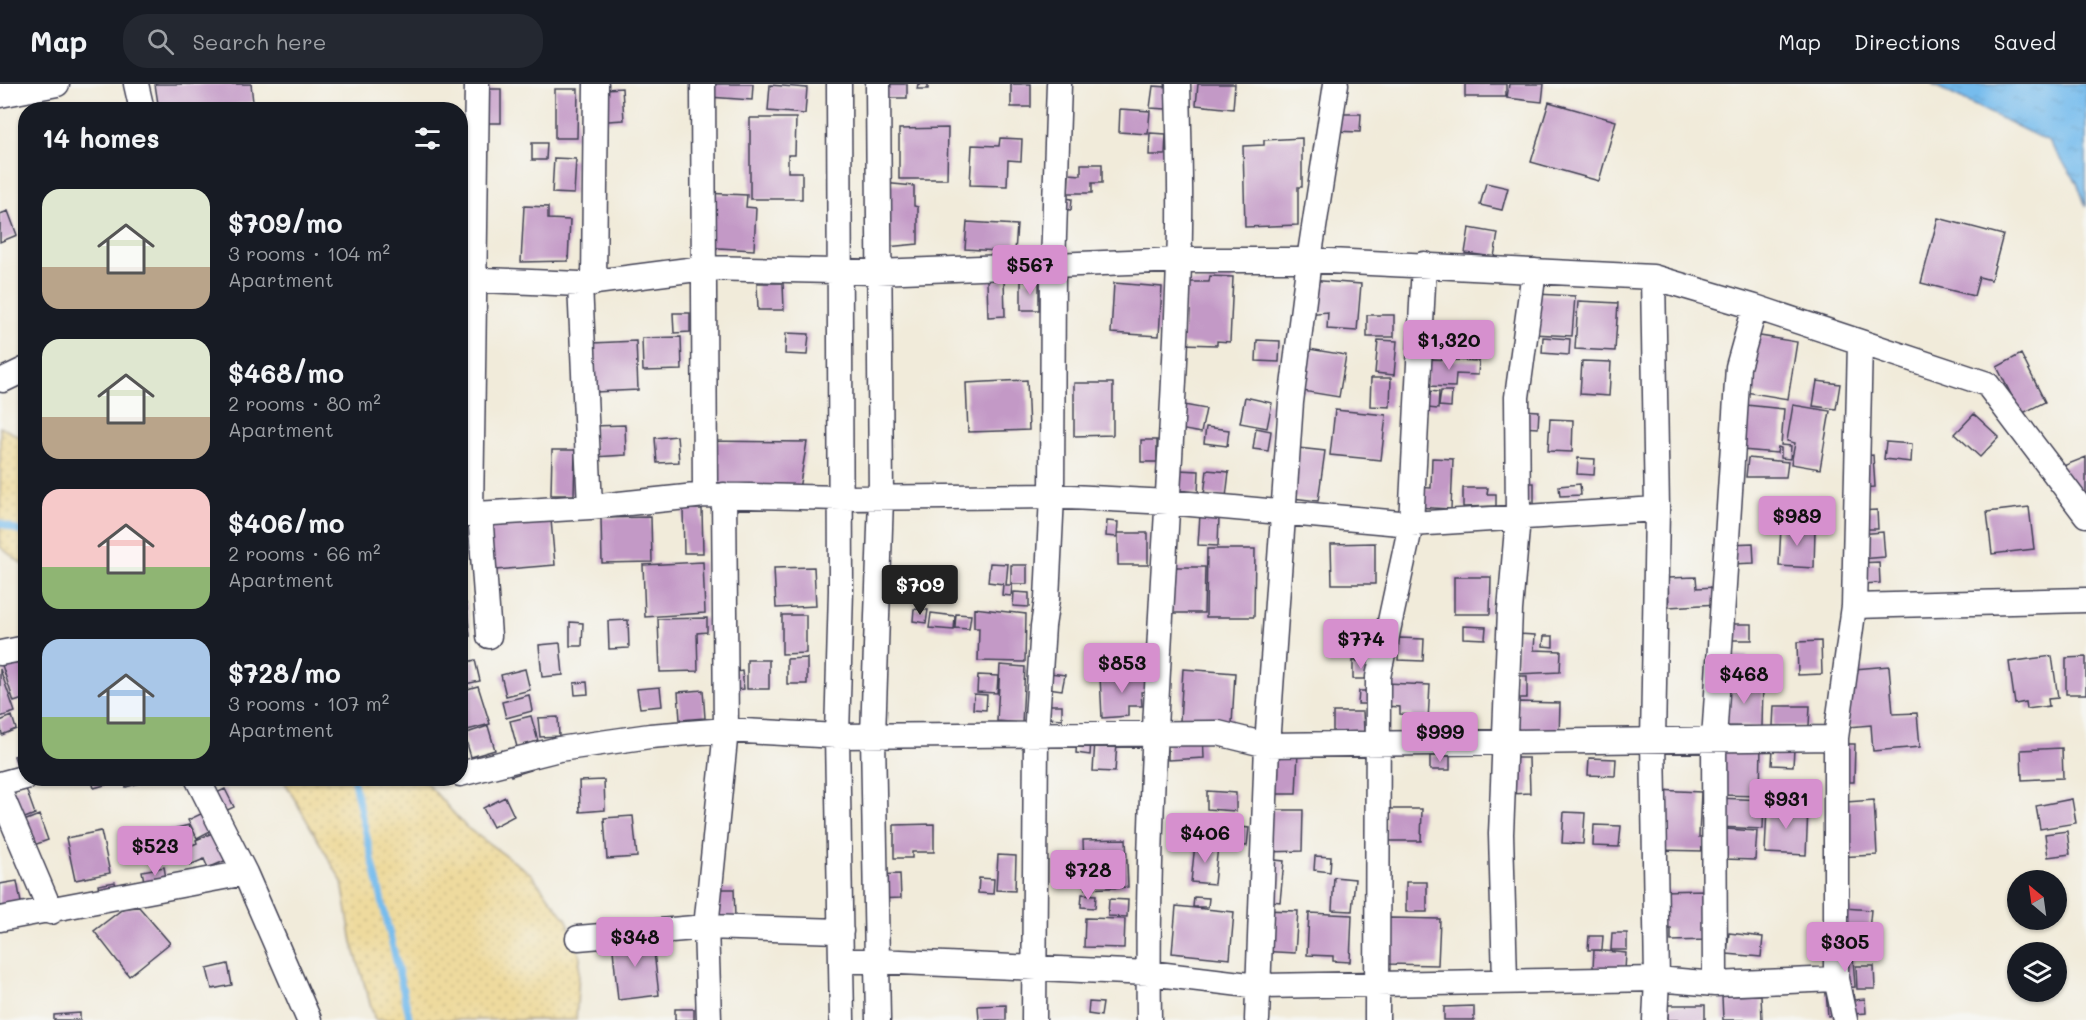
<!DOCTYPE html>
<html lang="en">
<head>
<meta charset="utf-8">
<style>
	:root { --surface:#171b24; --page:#242831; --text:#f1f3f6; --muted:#9ea1a6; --line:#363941; --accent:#d690ce }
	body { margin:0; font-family:Mali,sans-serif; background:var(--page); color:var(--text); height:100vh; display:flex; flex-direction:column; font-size:22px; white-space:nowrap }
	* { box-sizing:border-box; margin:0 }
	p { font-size:20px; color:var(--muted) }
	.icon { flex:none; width:33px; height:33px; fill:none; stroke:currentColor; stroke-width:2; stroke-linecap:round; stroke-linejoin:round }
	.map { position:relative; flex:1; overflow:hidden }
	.sheet { position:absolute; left:18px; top:18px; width:450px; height:684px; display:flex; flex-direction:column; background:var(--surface); border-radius:24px; box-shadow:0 2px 4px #0004 }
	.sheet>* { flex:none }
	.needle { width:39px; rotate:331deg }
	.tools { position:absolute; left:2007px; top:786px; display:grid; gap:12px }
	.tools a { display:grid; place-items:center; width:60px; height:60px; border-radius:50%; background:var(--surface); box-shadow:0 2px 4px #0004; font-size:30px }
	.price { position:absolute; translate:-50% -51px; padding:0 14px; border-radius:6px; background:var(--accent); color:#111; font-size:20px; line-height:39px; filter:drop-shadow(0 2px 3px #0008) }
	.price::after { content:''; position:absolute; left:50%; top:36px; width:18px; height:14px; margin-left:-9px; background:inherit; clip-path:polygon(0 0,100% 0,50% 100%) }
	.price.active { background:#222; color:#fff }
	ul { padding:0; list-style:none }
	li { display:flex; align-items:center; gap:18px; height:150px; padding:0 24px }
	li span { display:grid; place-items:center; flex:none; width:168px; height:120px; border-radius:18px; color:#555 }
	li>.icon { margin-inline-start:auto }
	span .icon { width:72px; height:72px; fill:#fffc; stroke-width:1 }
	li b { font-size:26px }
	h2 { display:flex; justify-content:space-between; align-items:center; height:72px; padding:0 24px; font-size:26px }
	header { display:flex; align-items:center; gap:36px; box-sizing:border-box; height:84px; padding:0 30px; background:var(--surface); border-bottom:2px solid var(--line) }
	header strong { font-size:28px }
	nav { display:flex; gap:33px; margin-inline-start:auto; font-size:21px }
	.search { width:420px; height:54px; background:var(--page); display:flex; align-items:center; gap:15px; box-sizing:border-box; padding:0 21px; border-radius:24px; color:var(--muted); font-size:22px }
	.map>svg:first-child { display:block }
</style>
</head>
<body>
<header>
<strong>Map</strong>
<div class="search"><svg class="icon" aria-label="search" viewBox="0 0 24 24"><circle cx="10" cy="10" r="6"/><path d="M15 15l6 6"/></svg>Search here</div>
<nav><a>Map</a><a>Directions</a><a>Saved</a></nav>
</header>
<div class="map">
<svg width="2086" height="936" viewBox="0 0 2086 936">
	<defs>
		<pattern id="sand-dots" width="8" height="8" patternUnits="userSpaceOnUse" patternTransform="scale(1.5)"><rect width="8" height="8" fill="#eeda9e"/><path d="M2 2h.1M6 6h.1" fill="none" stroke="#ccbb89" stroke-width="1.8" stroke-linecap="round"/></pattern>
		<pattern id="water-ripples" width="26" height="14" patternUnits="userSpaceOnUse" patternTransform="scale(1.5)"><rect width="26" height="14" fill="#76bced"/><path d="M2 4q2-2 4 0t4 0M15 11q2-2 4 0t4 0" fill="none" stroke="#66a1cc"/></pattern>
	</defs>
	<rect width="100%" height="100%" fill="#f6f6f2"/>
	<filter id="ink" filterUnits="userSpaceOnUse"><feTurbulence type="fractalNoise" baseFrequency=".0167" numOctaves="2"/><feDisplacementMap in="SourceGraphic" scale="12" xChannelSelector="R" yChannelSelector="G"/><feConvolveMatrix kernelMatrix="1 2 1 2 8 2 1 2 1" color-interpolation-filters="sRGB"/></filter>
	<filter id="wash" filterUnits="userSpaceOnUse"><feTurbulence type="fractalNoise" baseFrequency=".008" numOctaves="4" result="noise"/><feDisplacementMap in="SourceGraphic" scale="24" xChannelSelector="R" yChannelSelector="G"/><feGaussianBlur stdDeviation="1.35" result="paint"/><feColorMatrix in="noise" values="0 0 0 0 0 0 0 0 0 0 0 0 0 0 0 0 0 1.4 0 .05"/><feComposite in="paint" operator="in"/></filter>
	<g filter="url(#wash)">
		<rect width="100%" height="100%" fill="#f1ebda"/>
		<path fill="url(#sand-dots)" stroke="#887e6c" stroke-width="1.5" d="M0,343L25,355V482L0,463Z
			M283,695H423L466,743L531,790L567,836L580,872L576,936H375L352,858L342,798Z"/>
		<path fill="url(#water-ripples)" stroke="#4c6f94" stroke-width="1.5" d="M1931,0H2086V123L2077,98L2049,58Z"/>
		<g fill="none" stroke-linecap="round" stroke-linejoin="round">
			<path stroke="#76bced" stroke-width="7" d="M0,439L26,450
				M353,694L410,936"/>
		</g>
		<g id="blocks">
			<path fill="#c399c6" d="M155,0H251L253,18L204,26H159Z
				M710,0H753L752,16L709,13Z
				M871,0H907V14H871Z
				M918,0H928V5H917Z
				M1011,0H1031V23H1011Z
				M1198,0H1235L1233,25L1196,21Z
				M1465,0H1506V13H1465Z
				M1509,0H1544L1542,18L1507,14Z
				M770,1L807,4L805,30L768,27Z
				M1153,2L1168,3L1166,25L1150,24Z
				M622,4L624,36L592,38L590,6Z
				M481,5H501V39H481Z
				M555,5H578L577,54H555Z
				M1549,18L1616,37L1599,97L1531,78Z
				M1120,25L1150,27L1148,50L1119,48Z
				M1334,30H1361L1360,48L1333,47Z
				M750,34H796L795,71H788V88H802V115H750Z
				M948,44L947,95H899V45Z
				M1150,49L1166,50L1165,71H1149Z
				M1000,54L1022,55L1021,77L1008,76L1007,102L970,101L972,61L999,62Z
				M1302,54V103H1298V141L1245,143L1243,62L1264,61V56Z
				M532,59H547L546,76H532Z
				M554,74L576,75L574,110L552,109Z
				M1081,80H1102V99H1092V109H1068L1069,90L1081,91Z
				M872,98L914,102V122L918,123V160L876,164Z
				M1486,99L1508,104L1502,126L1480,121Z
				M704,109L747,111L746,123L756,124L754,166L701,163Z
				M1057,113L1072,115L1071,126L1056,125Z
				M524,122L548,123V135L570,136L568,177L521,178Z
				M8,127L17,151L0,158V130Z
				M1938,134L2003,151L1991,196L1979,193L1974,212L1921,199Z
				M967,138L1017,141L1015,168L965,165Z
				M1469,144L1498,149L1494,173L1465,169Z
				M1210,192L1233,193L1230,258L1217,257V261L1182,260L1186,198H1209Z
				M1004,195L1005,232L988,233L987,196Z
				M1309,196L1361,200L1357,247L1327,245L1328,228L1306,230Z
				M1021,197H1039V226H1021Z
				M757,199H783L784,226H758Z
				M1114,199L1162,203L1159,252L1111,249Z
				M1536,210L1575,212L1572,252L1533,250Z
				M1578,217L1618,219L1615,267L1575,265Z
				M673,229H690V248L674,249Z
				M1367,231H1394V253H1367Z
				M1425,238L1443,240L1441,261L1423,259Z
				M786,249L809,250L807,271L785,270Z
				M1754,251L1797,258L1788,315L1745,308Z
				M681,253L682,286L643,287L642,254Z
				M1543,253L1570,255L1569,271L1542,269Z
				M1257,256L1280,257L1279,278L1256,277Z
				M1378,256L1397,257L1394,291L1375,289Z
				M636,257L638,306L595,308L593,259Z
				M1303,264L1346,271L1339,313L1296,306Z
				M2021,270L2045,318L2021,330L1997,283Z
				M1428,275L1479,277L1478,291L1456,290L1455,303L1426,302Z
				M1582,277L1611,278L1609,312L1580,310Z
				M1371,294H1391L1390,323L1370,322Z
				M1027,296L1029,346L968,348L966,299Z
				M1817,297L1840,300L1836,325L1813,322Z
				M1074,299H1113V351L1074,352Z
				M1418,306L1439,308L1438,325L1417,323Z
				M1441,307H1452L1451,323L1439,322Z
				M1245,313L1272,319L1267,344L1240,339Z
				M1184,321L1206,325L1201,349L1179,345Z
				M1746,321L1784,325L1781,361L1791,362L1790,375L1781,374V364L1778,363L1777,369L1742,366Z
				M1793,321L1830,327L1820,385L1791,380L1795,359L1787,357Z
				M1335,326L1386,331L1381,376L1330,371Z
				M1522,326L1539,327L1538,344L1521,343Z
				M1974,330L1999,353L1980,373L1955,350Z
				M1550,335L1573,336L1572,368L1548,367Z
				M625,341L626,371L594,373L593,342Z
				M1206,343L1229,346L1227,362L1204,359Z
				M1256,344L1271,347L1268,367L1253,365Z
				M677,352L679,378L657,379L655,354Z
				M1141,356H1157V378H1141Z
				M704,357L807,358L799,405H704Z
				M1886,358L1912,360L1911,378L1884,375Z
				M1298,364L1325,367L1318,417L1292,414Z
				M552,366H575L574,411H551Z
				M1873,371L1875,403L1855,404L1853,373Z
				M2086,373V423L2053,386Z
				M1432,374L1453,375L1451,425L1414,423L1415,403L1431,404Z
				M1578,374L1595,375L1594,391L1577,390Z
				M1748,374L1788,378L1786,393H1746Z
				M1178,386L1199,387L1198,410L1177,409Z
				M1207,386L1229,388L1226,413L1204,411Z
				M1520,399H1534V419H1521Z
				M1580,400L1581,411L1560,412L1559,402Z
				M1463,404H1488L1487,410H1496V422L1463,423Z
				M2029,423L2034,465L1992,470L1987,428Z
				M683,425H702L703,469H684Z
				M1877,426L1878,445H1859L1858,427Z
				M1200,431L1219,432L1218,462L1198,461Z
				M651,433L652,478L602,479L601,434Z
				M468,436H551L555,481L472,488Z
				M1107,437L1118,438L1117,453L1106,452Z
				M1781,443L1815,444L1814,484L1779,482Z
				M1883,448L1885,473L1861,475L1859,450Z
				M1118,449H1148V481H1118Z
				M1375,459V500H1332L1331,460Z
				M1753,459L1754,479L1731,480L1730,460Z
				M1207,465H1255L1254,533H1206Z
				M703,478L705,529L645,533L643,481Z
				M1879,478L1880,499L1858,500V479Z
				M990,479L1008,480L1006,501H1012L1011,512L1002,511L1003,500L988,498Z
				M1011,481H1027V500H1011Z
				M814,483L816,522L776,524L774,484Z
				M1172,483H1205L1204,529H1171Z
				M1454,493H1491L1490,530H1454Z
				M1696,493L1697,504L1716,503L1717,520L1669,523L1668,494Z
				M1014,508L1029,509V523L1013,522Z
				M466,519L470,552L460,553V520Z
				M974,524L1026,530L1025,578L978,577L979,544H974Z
				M914,525L928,526L926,539L913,537Z
				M931,529L955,532L954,546L929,544Z
				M956,530L971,531L969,545L955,544Z
				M782,531H806V569L782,570Z
				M707,534V548L697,549L698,587L660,588L658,535Z
				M628,536L629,564L609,565L608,537Z
				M570,538L583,539L582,562H570Z
				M1730,540H1752V556H1730Z
				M1463,542L1486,543L1485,555L1463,554Z
				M1518,550L1535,551L1534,566L1561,567L1560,588L1516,590Z
				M1544,552H1553V563L1543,562Z
				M1399,554L1424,555L1423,577L1398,576Z
				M1352,557H1370L1371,575H1352Z
				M1821,557L1822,590L1798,591L1797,558Z
				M560,559L563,591L542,593L539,561Z
				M26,570V614L14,618L1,578Z
				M1725,572H1747L1746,595L1725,594Z
				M2052,572L2058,614L2048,615L2049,622L2027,625L2026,618L2015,620L2009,578Z
				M2086,573V610H2066V574Z
				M807,574V600H787V575Z
				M475,576L480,597L460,601V580Z
				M747,576H769V605H747Z
				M1353,577H1368L1369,595H1353Z
				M1000,581L1025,583L1022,639L997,637Z
				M1889,582L1893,630L1917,629L1920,663L1873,667L1871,641L1848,643L1843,586Z
				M0,585L15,628L0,633Z
				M525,585L530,606L506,612L501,591Z
				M1183,585L1235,589L1232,640L1180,637Z
				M742,587L744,605L733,606L730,589Z
				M1050,589L1065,591L1062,606L1048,604Z
				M1148,590L1149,607L1141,608L1142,622H1128V632L1102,634L1100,592Z
				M978,591L998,592L997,609L977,608Z
				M1515,592H1527V614H1515Z
				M587,598L588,610L575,611L574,599Z
				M1386,599L1430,601L1427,654L1411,653L1412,631L1400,630V623L1385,622Z
				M1727,599L1763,600L1762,643L1726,642Z
				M478,602L490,640L460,648V607Z
				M660,603L662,622L640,624L637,605Z
				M703,606L705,634L680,636L678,608Z
				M1359,607H1371V620H1358Z
				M974,610L987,611L986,626L973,625Z
				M529,611L532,627L506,634L502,618Z
				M1517,618L1560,619L1559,654L1516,652Z
				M1048,621H1062V635L1047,634Z
				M1774,622H1810L1809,642H1773Z
				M1333,628H1363L1364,647L1333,648Z
				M12,632L16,645L2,651L0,637Z
				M531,632L538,657L517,663L510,637Z
				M558,633L559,652L540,653L538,634Z
				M488,642L495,666L471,673L464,650Z
				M1203,651L1204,674L1168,676V652Z
				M1077,655L1091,656L1090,671L1076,669Z
				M1095,657L1117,658L1115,688L1093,687Z
				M1830,660H1855L1854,698H1829Z
				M1722,662H1761L1760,712L1721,711Z
				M1773,664L1794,665L1793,682L1772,681Z
				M2062,664L2063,694L2022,696L2021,666Z
				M26,668V688L20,690L14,672Z
				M1270,668H1298L1296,710H1269Z
				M1430,672H1450V686H1430Z
				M1508,674H1529L1530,709L1509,710Z
				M1589,674L1616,675L1615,692L1588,691Z
				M528,675L531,686L511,692L508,680Z
				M91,694H121L122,696L94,704Z
				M124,694H153V695L126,703Z
				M604,696L605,726L580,728L579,697Z
				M25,702L35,730L17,737L7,708Z
				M225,705L234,723L221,729L212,711Z
				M1656,706L1701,708L1699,753H1705V767L1654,766Z
				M1207,707L1236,709V727L1207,725Z
				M505,713L514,732L493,743L483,724Z
				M1718,714L1764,716L1763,745L1717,743Z
				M2072,715L2076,739L2040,745L2036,722Z
				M1874,716L1877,771L1836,773L1832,719Z
				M1767,722L1808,724L1806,771L1765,769Z
				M1386,725H1422L1421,757H1386Z
				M1265,726H1303L1302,767L1265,768Z
				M205,728L214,745L197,754L188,736Z
				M1564,728L1585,729L1583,760L1562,759Z
				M39,731L48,756L28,763L19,739Z
				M633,732L637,773L607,775L604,734Z
				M934,740V768H912V774H894V741Z
				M189,741L192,755L166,762L162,748Z
				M1594,741L1621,742L1619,763L1593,762Z
				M1231,742L1249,744L1247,762L1229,761Z
				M1725,745L1757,747L1755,776L1724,775Z
				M101,747L110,789L75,796L66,754Z
				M217,747L229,775L208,784L204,775L190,781L183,765L197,759L196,756Z
				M2067,747L2070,770L2048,773L2045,750Z
				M1126,755L1128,803L1085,805L1083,756Z
				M1195,760L1218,762L1214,800L1191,798Z
				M998,771L1016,772L1015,807L996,806Z
				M1315,772L1331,773L1330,788L1314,786Z
				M1265,775L1284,777L1280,818L1262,816Z
				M164,783L167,799L145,802L142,787Z
				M900,790L901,814L873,815V791Z
				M1334,793L1355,795L1352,827L1332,826Z
				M979,794L994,795L993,810L978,809Z
				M17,797L22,824H0V800Z
				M115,798L117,810L100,813L98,801Z
				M1406,798H1427V828H1406Z
				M715,805H734L735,834L716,835Z
				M1706,806L1707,856L1671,857V845H1661L1660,807Z
				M1082,810L1096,811L1095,824L1081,823Z
				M1194,813L1209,814L1208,823H1193Z
				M1109,815L1128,816L1127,833L1108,832Z
				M1176,822L1234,828L1230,875L1172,869Z
				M139,823L170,859L129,892L94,847L124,824Z
				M1844,824L1871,826L1869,846L1842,844Z
				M1258,826L1298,827L1295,869L1256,867Z
				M1309,829L1352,831L1350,878L1333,877V872L1307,871Z
				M1085,834L1125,835L1124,864L1084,863Z
				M1389,834L1440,835L1438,881L1387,880Z
				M1841,846L1870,850L1866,875L1837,871Z
				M1612,849H1627V866H1611Z
				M1729,849L1763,853L1761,873L1727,870Z
				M652,851L659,911L618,916L612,856Z
				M1589,852H1603L1602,866H1588Z
				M1594,866L1626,869L1625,886L1593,884Z
				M1853,874L1855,903L1837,905L1835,875Z
				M228,880L232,901L212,905L207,885Z
				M1856,882H1874L1875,905H1857Z
				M1853,906L1854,916L1865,915L1866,929L1828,932L1826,908Z
				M1761,911L1762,936H1723L1722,912Z
				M1089,918L1103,919L1101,932L1088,930Z
				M1006,921V936H979L978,922Z
				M1668,921H1705V936H1668Z
				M1474,922V936H1444V923Z
				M675,925H694V936H675Z
				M80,929V936H54V931Z"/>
		</g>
	</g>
	<g filter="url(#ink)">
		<use href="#blocks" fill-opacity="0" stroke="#414053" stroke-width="1.5"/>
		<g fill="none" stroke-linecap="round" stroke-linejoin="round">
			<g stroke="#414053" stroke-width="27">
				<path id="minor" d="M136,0L142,26
					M703,0L705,411
					M839,0L841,506L837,652L842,936
					M878,0L881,414L873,652L878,936
					M0,11L57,0
					M1653,193L1657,425L1653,657L1657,895L1655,936
					M460,195L580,200L704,184L877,188L1180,176H1309L1653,193L1755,223L1987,300L2086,431
					M594,199L596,0
					M580,200L590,423
					M3,296L26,285
					M480,429L489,552
					M471,430L477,0
					M460,431L590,423L705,411L841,414L1052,412L1168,418L1411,440L1657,425
					M1854,522L2086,516
					M0,569L26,564
					M460,690L559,665L650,652L726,646L837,652L1218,649L1267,661L1836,654
					M197,694L245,789L309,936
					M0,700L26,693
					M0,708L51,828
					M0,835L245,789
					M578,854L706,843L841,847
					M841,877H877L1149,889L1257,902L1657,895L1715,900L1836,895V654L1854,522L1860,258
					M1836,895L1845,936
					M1505,896L1501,750L1510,526L1518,433L1517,313L1534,187
					M1715,900L1714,656L1738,283L1755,223
					M709,936L706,843L726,646L724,411
					M1034,936L1036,651L1043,542L1047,515L1052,412L1053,181L1059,0
					M1149,936C1145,683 1171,431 1179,179C1182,119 1179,59 1178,0
					M1257,936L1267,661L1291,318L1309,176L1336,0
					M1377,936L1378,593L1411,440L1424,180"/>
			</g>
			<use href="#minor" stroke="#fff" stroke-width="24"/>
		</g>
	</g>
</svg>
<div class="tools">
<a><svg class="needle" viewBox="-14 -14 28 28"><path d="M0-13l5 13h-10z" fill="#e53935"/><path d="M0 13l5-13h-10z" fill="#9ea1a6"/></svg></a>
<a><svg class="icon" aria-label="layers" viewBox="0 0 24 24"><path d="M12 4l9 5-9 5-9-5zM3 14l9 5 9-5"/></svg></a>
</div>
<b class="price" style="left:1030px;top:212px">$567</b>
<b class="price" style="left:1449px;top:287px">$1,320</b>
<b class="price" style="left:1797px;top:463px">$989</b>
<b class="price active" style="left:920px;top:532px">$709</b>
<b class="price" style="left:1361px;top:586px">$774</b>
<b class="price" style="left:1122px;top:610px">$853</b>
<b class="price" style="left:1744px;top:621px">$468</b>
<b class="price" style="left:1440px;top:679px">$999</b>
<b class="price" style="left:1786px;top:746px">$931</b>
<b class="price" style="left:1205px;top:780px">$406</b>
<b class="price" style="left:155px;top:793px">$523</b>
<b class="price" style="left:1088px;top:817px">$728</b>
<b class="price" style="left:635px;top:884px">$348</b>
<b class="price" style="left:1845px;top:889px">$305</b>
<section class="sheet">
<h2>14 homes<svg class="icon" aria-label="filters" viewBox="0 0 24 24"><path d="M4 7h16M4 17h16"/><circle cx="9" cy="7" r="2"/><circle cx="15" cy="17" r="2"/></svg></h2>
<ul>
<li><span style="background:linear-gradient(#dfe7d0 65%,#b9a48a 0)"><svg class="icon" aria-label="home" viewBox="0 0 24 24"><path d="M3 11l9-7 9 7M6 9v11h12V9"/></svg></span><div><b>$709/mo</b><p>3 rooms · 104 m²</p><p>Apartment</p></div></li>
<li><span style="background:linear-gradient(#dfe7d0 65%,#b9a48a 0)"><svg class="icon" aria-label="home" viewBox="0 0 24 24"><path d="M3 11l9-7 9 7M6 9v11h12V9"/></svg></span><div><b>$468/mo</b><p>2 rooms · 80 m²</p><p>Apartment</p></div></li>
<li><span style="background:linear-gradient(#f6c9c9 65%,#8fb573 0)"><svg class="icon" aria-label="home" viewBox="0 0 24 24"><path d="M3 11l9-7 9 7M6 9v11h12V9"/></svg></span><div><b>$406/mo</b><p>2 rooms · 66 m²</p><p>Apartment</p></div></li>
<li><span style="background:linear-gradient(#a9c7e8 65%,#8fb573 0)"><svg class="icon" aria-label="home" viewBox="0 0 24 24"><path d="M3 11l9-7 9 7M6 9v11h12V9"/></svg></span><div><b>$728/mo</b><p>3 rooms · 107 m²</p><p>Apartment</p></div></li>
</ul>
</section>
</div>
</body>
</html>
